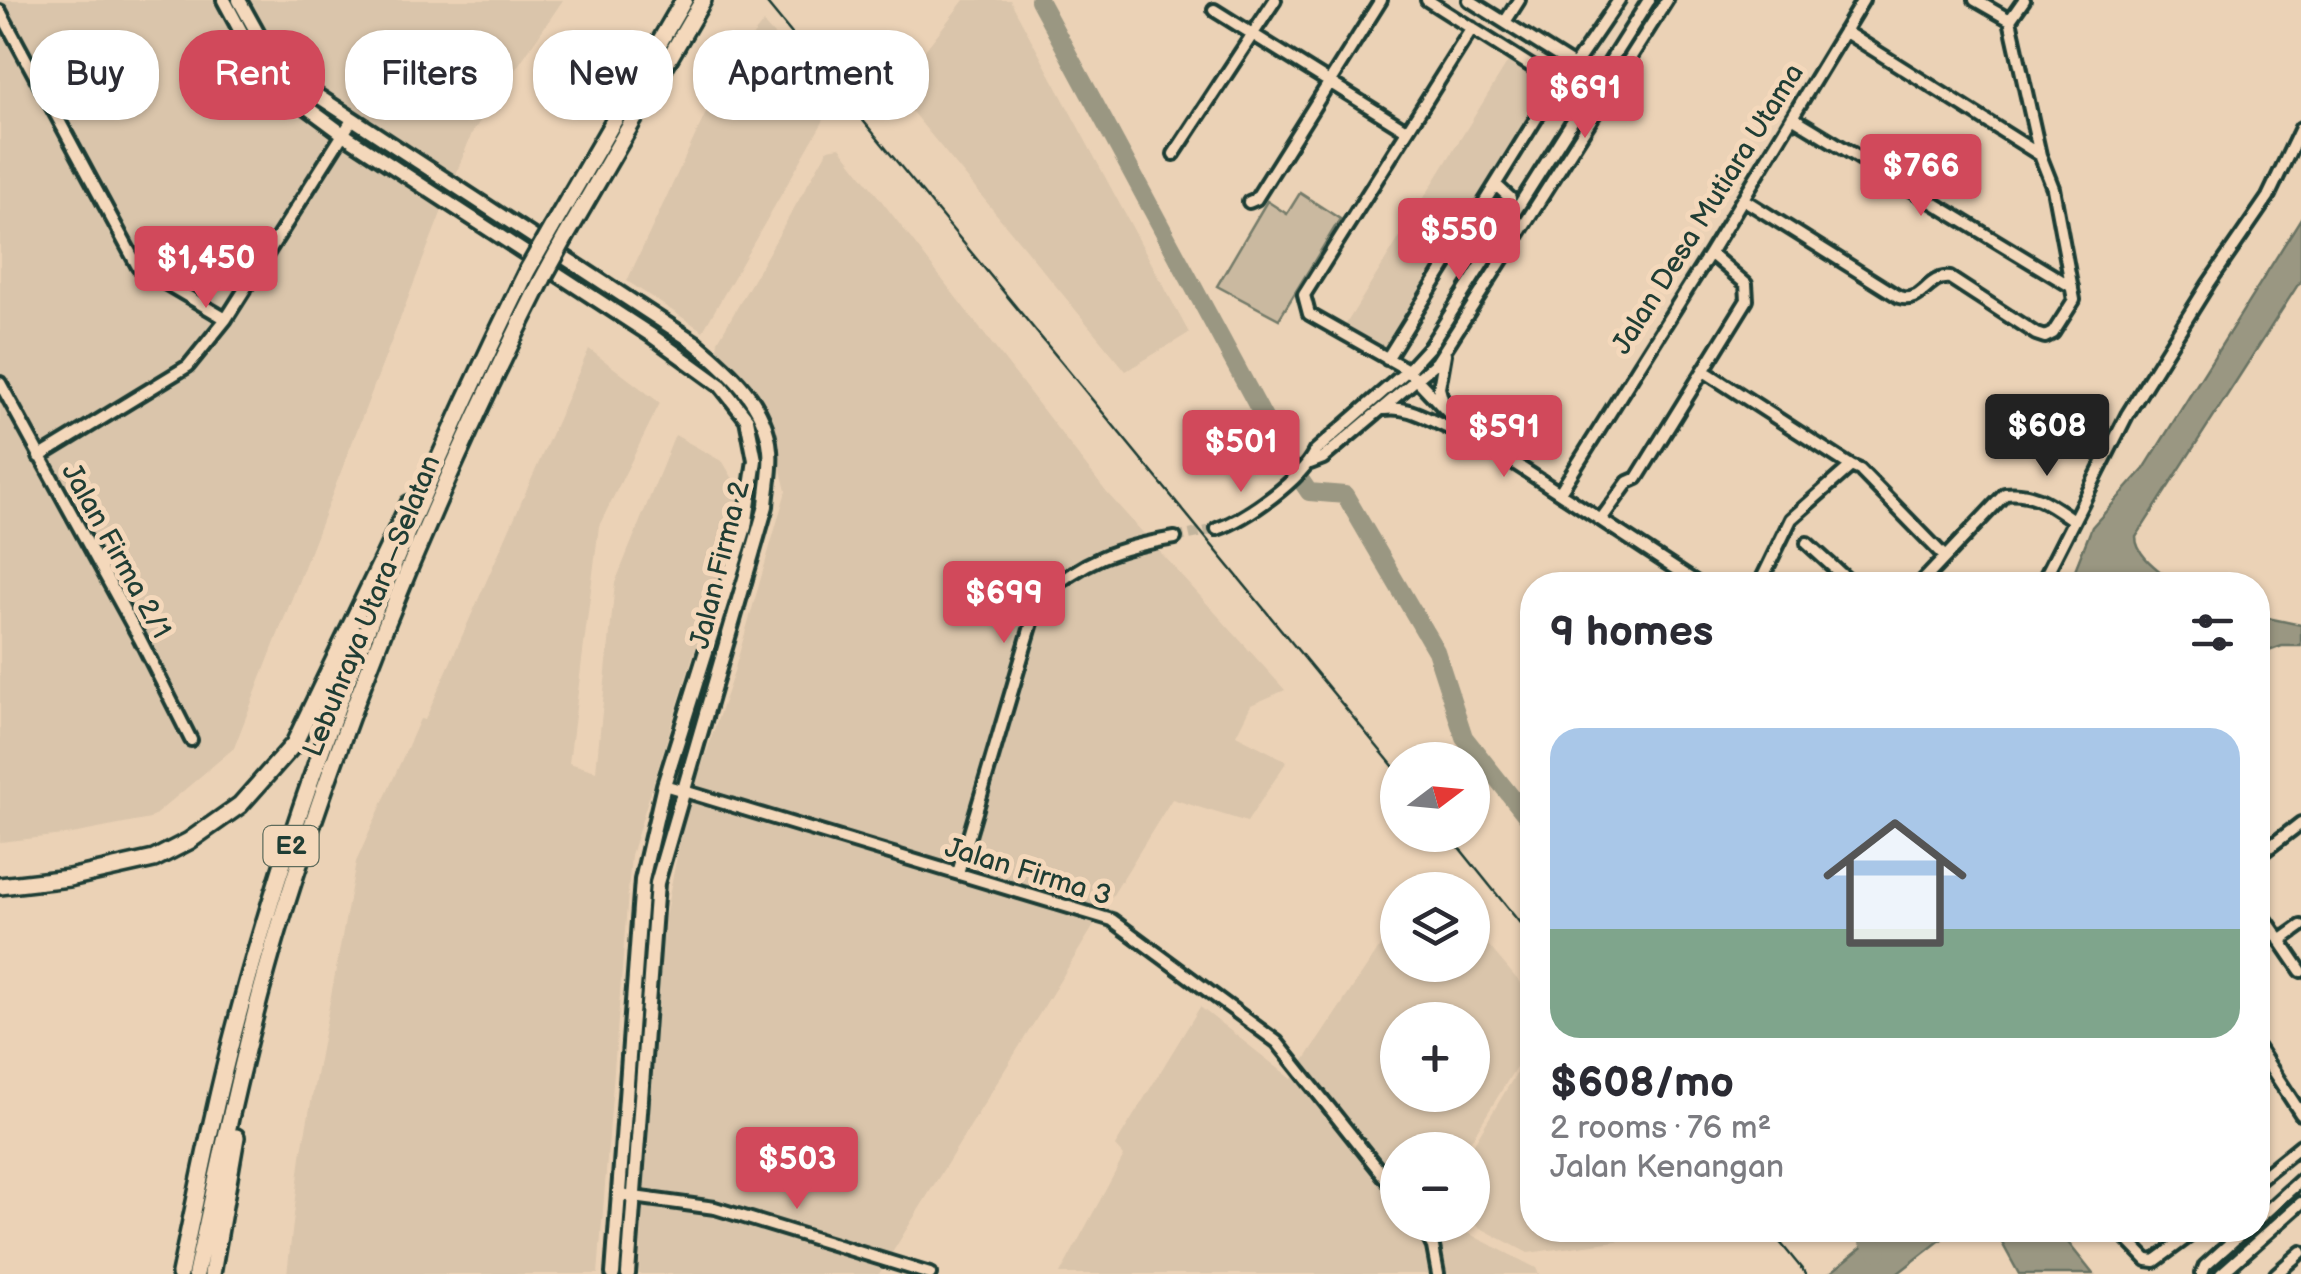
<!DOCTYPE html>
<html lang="en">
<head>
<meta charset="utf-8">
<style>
	:root { --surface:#fff; --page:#f2f2f3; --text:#2b2b33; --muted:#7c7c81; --accent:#d1495b }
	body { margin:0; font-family:"Balsamiq Sans",sans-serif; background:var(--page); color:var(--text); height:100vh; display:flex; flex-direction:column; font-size:38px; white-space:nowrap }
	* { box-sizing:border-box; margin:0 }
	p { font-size:32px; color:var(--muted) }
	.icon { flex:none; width:55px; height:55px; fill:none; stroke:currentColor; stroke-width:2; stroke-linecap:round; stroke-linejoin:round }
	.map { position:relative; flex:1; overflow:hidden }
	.side { position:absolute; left:1520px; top:572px; width:750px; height:670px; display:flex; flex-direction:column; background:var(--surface); border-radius:40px; box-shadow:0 2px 8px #0004 }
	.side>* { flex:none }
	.top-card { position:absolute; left:30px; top:30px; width:950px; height:90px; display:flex; gap:20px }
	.needle { width:65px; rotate:74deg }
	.buttons { position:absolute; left:1380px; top:742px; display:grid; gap:20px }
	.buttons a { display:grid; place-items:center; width:110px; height:110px; border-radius:50%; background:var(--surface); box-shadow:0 2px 8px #0004; font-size:50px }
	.price { position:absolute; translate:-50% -85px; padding:0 22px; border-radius:10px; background:var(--accent); color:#fff; font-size:32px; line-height:65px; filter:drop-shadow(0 2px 5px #0008) }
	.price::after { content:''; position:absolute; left:50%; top:60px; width:30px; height:22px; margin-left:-15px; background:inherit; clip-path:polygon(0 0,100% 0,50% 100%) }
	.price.on { background:#222; color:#fff }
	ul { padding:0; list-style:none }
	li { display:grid; align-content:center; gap:20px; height:530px; padding:0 30px }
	li span { display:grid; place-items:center; height:310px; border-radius:30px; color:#555 }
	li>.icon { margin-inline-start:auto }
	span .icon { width:180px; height:180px; fill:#fffc; stroke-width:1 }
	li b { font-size:42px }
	h2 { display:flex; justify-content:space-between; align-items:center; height:120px; padding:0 30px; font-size:42px }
	.chip { padding:0 35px; border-radius:40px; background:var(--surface); box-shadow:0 2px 8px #0004; font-size:35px; line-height:90px }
	.chip.on { background:var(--accent); color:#fff }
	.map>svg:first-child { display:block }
</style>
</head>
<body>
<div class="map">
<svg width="2301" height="1274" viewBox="0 0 2301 1274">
	<rect width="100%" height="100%" fill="#ebd2b6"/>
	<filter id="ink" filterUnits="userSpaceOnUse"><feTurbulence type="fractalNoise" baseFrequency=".01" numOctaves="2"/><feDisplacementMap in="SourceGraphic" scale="20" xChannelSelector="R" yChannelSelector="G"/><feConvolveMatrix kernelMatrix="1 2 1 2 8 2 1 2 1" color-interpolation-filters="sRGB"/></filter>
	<g filter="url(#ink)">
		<path fill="#dac5ab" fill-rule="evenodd" d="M0,0H563L472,133L234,748L150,819L72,834L0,842Z
			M964,0H1010L1189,333L1126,371L894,90Z
			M763,23L826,92L828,113L703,331L627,281L727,68Z
			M1511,57L1557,86L1393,357L1343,329Z
			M840,147L1107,493L1285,690L1251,705L1236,735L1287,761L1247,822L1172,799L879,1274H639L658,953L685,814L733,675L786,491L768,418L755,392L717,350L718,341L828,149Z
			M589,349L660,403L599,526L569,763L596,771L615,583L675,435L723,462L739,489L726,549L631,855L598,1274H287L301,1156L356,862L420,719L425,720Z
			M1397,921L1398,965H1472L1473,927L1532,997V1041L1465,1150H1398V1225H1452L1536,1268L1539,1274H1060L1124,1156L1115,1146L1200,1007L1292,1079ZM1398,1020H1472V1095H1398Z
			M1532,1047V1230H1696L1528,1253L1473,1224L1470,1150Z"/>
		<path fill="#cab9a0" stroke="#747b6a" stroke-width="2.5" d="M1300,193L1340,219L1279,319L1217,286L1267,201L1287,214Z"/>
		<path fill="#9a9782" stroke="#697363" stroke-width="2.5" d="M2301,218V280L2136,537C2136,557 2162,572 2177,585H2140L2137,575H2118L2112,585H2069L2092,527L2144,469Z
			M2258,616L2301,625V646H2282L2258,655Z
			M1883,1230H1947L1942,1239L1897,1274H1829Z
			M2014,1230H2058L2093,1274H2019L2001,1241Z"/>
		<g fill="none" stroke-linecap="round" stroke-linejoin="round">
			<path stroke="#9a9782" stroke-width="18" d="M1039,0L1285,457L1309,492L1345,495L1436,651L1464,737L1532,823
				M1860,1230L1878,1252"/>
			<path stroke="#c2b49c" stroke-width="10" stroke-dasharray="10 5" stroke-linecap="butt" d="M1175,538L1217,529"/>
			<g stroke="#1f3d34" stroke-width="18">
				<path id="minor" d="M1469,0L1598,81L1604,80
					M1975,0L2010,20
					M1214,10L1406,130
					M0,11L138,267L226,319
					M1505,22L1519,0
					M1472,28L1304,295L1309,314L1408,370L1458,423L1485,444L1700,585
					M1844,31L2040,155
					M1574,66L1619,0
					M1792,117L2072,287
					M1174,154L1275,0
					M1496,185L1510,198V217
					M1743,199L1899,297C1923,305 1927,275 1950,278L2036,334L2045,337L2053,333L2074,300L2053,188L2040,155L2010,20L2024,0
					M1249,202L1256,199L1381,0
					M1387,359L1554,90L1550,78L1427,0
					M1704,371L1851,466L1791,519L1759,585
					M0,383L140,639L191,740
					M1444,406L1439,388L1445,354
					M1384,409C1418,404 1439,431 1471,434
					M39,457L188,366L226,319L352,120
					M1310,463L1323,458L1437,362L1667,0
					M1851,466L1860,470L1945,557
					M1560,492L1710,253L1863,0
					M1602,518L1628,482L1637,478L1747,300L1746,284L1710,253
					M1217,529C1248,518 1301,480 1315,451L1408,370L1430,346L1649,0
					M1807,543L1853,585
					M1919,585L2005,494C2034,491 2050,504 2073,520
					M2041,585L2127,415L2209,283L2268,197L2301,128
					M664,785L1112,920L1277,1042L1398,1194
					M2258,856L2301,823
					M958,873L1039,599C1082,560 1119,547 1175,538
					M2258,908L2301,971
					M2280,941L2301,926
					M2258,1048L2301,1114
					M2258,1180L2301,1145
					M619,1195L715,1208L930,1274
					M2258,1219L2301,1180
					M1422,1225L1433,1247L1438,1274
					M2118,1230L2147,1260L2155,1261L2197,1230
					M2202,1274L2205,1266L2245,1230
					M2221,1274L2301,1203
					M2276,1274L2301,1252"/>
			</g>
			<g stroke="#1f3d34" stroke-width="20">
				<path id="major" d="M224,0L254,56L285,91L343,134L651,335L721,386L747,419L755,460L745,527L664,785L642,880L613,1274
					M239,0L265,47L295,81L694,342C728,370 766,403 770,450C772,468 767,488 766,506L657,883L628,1274"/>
			</g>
			<g stroke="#1f3d34" stroke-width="22">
				<path id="highway" d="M551,229L684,0
					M565,238L703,0
					M0,886L69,878L154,859L189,841L240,805L294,744L409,504
					M180,1274C198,1188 215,1101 238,1016C306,759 410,509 527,271
					M196,1274C222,1154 247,1032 283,914C351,696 440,482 543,278
					M212,1274L236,1137"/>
			</g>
			<use href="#minor" stroke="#f4d8bb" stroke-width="10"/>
			<use href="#major" stroke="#f4d8bb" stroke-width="12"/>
			<use href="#highway" stroke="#f4d8bb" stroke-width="15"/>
			<path stroke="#1f3d34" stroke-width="2.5" d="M764,0L1398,772
				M1449,835L1532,938
				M1770,1230L1806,1274"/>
			<g stroke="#1f3d34" stroke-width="22" stroke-linecap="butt">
				<path id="highway-bridge" d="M527,271L551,229
					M543,278L565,238"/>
			</g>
			<use href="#highway-bridge" stroke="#f4d8bb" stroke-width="15"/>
		</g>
	</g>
	<g text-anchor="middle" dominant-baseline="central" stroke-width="10" stroke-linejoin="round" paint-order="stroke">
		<rect fill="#f4d8bb" stroke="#5f6c5c" stroke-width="2.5" x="263.5" y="826" width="55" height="40" rx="8"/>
		<g font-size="25" font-weight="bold" fill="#1f3d34">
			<text x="291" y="846">E2</text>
		</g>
		<g font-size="28" fill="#1f3d34" stroke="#f4d8bb">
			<text transform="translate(1708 209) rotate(-58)">Jalan Desa Mutiara Utama</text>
			<text transform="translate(116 551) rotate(61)">Jalan Firma 2/1</text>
			<text transform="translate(720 565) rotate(-76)">Jalan Firma 2</text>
			<text transform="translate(372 606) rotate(-68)">Lebuhraya Utara–Selatan</text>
			<text transform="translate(1028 872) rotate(17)">Jalan Firma 3</text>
		</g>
	</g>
</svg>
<div class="buttons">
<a><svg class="needle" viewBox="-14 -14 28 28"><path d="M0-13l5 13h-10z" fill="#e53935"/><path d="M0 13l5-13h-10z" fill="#7c7c81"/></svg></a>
<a><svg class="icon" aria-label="layers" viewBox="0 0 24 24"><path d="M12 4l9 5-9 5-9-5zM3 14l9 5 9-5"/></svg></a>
<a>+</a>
<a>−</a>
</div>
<b class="price" style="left:1585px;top:141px">$691</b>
<b class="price" style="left:1921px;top:219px">$766</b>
<b class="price" style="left:1459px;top:283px">$550</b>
<b class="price" style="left:206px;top:311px">$1,450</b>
<b class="price on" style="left:2047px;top:479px">$608</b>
<b class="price" style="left:1504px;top:480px">$591</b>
<b class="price" style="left:1241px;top:495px">$501</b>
<b class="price" style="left:1004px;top:646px">$699</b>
<b class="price" style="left:797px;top:1212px">$503</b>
<div class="top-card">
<a class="chip">Buy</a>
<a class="chip on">Rent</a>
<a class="chip">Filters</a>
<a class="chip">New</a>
<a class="chip">Apartment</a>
</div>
<section class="side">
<h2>9 homes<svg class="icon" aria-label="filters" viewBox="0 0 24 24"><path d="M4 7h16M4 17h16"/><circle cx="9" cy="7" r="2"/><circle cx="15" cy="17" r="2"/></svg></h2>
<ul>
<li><span style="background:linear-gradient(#a9c7e8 65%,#7fa58c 0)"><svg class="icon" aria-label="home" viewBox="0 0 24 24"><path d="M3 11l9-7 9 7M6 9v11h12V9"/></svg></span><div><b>$608/mo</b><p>2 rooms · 76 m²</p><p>Jalan Kenangan</p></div></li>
</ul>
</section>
</div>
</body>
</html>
